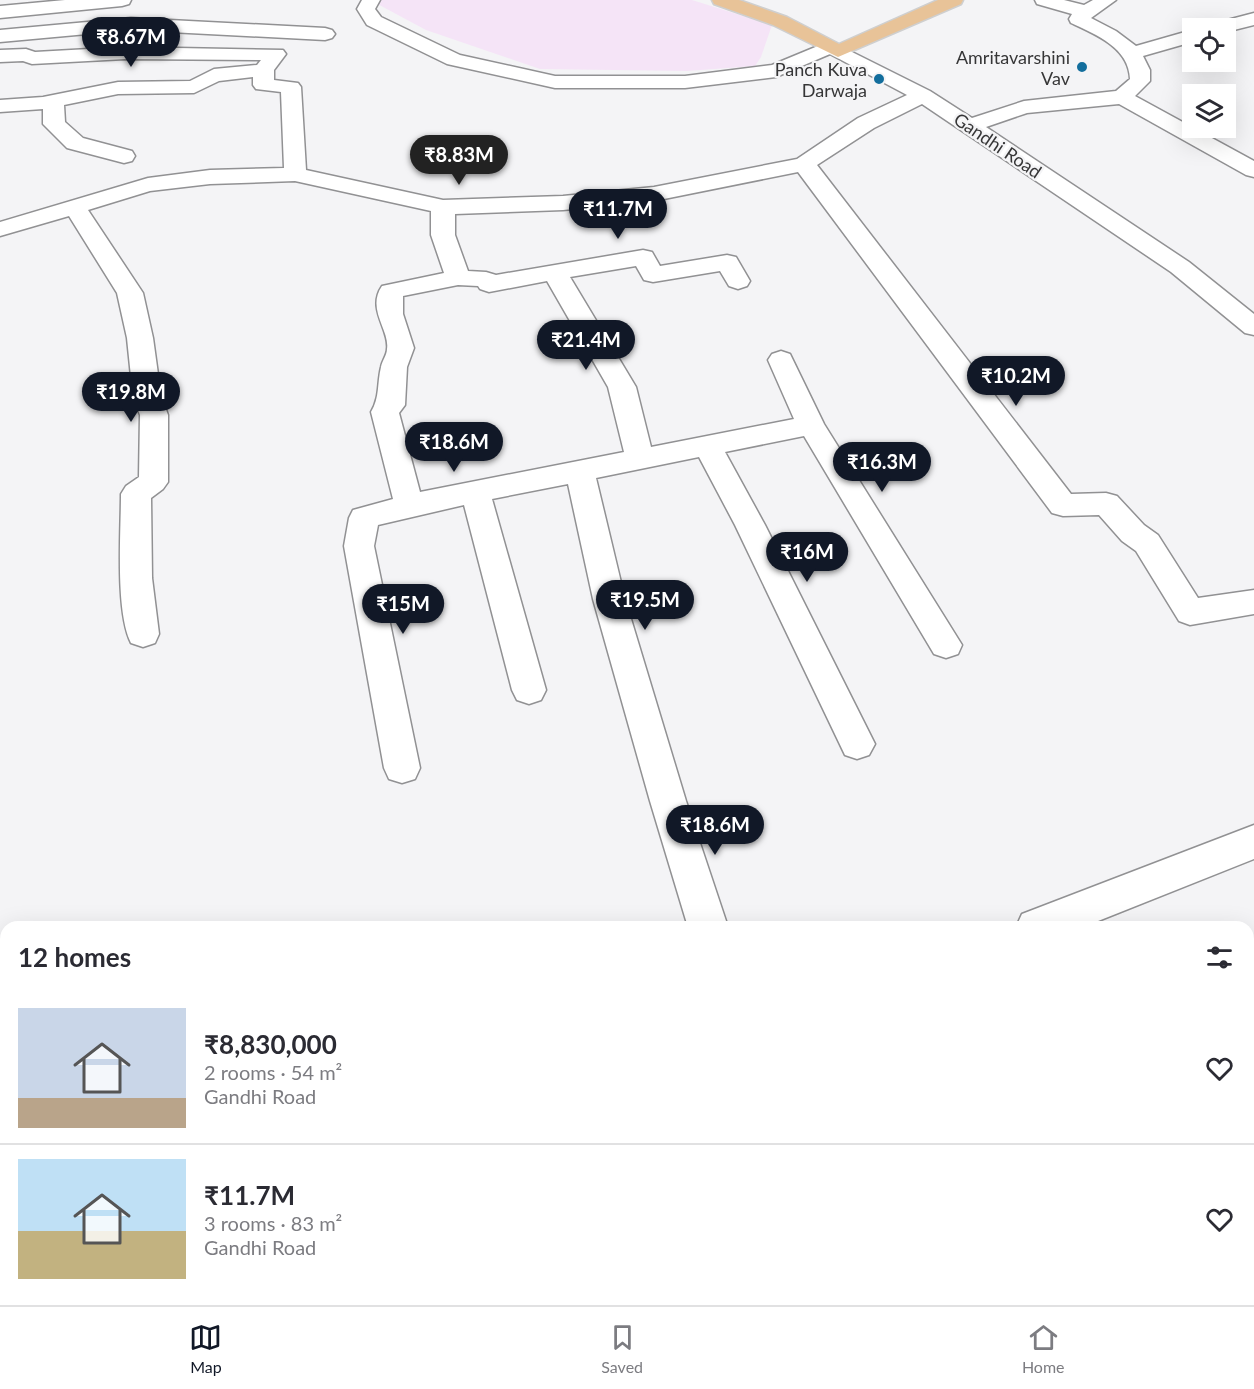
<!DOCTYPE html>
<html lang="en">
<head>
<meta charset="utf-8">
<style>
	:root { --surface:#fff; --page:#f7f7f7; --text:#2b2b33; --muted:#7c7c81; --line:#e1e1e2; --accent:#111827 }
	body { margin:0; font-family:Lato,sans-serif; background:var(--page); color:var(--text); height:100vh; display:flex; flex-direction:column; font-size:22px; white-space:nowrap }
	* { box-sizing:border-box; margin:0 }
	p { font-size:20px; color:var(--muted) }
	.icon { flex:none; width:33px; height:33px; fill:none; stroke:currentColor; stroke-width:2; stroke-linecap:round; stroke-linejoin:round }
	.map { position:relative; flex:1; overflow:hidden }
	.side { position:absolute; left:0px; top:921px; width:1254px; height:384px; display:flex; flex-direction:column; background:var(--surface); border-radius:18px 18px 0 0; box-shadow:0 6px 24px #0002 }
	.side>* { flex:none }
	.controls { position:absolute; left:1182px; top:18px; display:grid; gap:12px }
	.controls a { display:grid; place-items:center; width:54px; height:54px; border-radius:0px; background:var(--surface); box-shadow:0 6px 24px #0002; font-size:30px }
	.price { position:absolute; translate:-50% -51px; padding:0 14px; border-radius:21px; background:var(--accent); color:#fff; font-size:20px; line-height:39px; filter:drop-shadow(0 2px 3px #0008) }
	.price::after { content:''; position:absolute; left:50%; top:36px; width:18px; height:14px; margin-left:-9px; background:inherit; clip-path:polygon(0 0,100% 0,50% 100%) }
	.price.selected { background:#222; color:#fff }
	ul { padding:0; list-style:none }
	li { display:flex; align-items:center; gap:18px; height:150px; padding:0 18px }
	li+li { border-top:2px solid var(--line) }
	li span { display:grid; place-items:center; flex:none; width:168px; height:120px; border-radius:0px; color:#555 }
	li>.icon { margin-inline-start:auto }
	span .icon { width:72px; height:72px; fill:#fffc; stroke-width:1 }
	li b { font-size:26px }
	h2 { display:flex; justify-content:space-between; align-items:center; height:72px; padding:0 18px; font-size:26px }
	.tabs { display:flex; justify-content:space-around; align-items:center; height:84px; border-top:2px solid var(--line); background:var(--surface); font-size:16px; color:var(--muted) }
	.tabs a { display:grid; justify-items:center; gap:3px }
	.tabs .selected { color:var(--accent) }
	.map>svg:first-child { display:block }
</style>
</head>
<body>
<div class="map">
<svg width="1254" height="1305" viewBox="0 0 1254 1305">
	<rect width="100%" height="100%" fill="#f4f4f6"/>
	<path fill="#f5e4f7" d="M370,0H692L772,25L761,57L755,66L687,71L540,69L426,30Z"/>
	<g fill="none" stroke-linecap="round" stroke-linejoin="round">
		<g stroke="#919193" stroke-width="3">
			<path id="minor" d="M65,0H131L129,4L122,6L0,18V6Z
				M362,0H380L375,9L381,17L460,55L555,76H685L772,65L830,41L930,91L972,118L1024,101L1116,91L1130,79C1129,48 1097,35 1071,23L1069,19L1072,14L1037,4L1035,0H1064L1084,5L1093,0H1116L1091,18L1116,31L1136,46L1192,30V42L1143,56L1150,70V81L1135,96L1254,161V177L1246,175L1119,104L1027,113L986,127L1189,262L1254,314V335L1245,333L1171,272L922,104L874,128L817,165L1071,494L1106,493L1117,496L1144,525L1158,535L1198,598L1254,590V614L1190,625L1179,621L1136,551L1122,541L1099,515L1063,516L1052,513L798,172L654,201L563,210L455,214V235L468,271L486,272L496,275L643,250L652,252L660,266L727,255L736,257L750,281L747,286L738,289L729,286L720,271L653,282L644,280L636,266L570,277L636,387L651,447L794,419L768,360L772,354L781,351L790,354L824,424L962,645L958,654L946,658L934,654L804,436L725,452L765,525L875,744L869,755L857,759L845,755L735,525L699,457L596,478L625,599L686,801L728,927H688L650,801L593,599L568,484L492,499L546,690L541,700L529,704L517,700L512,690L464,505L378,525L374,546L420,768L415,779L402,783L389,779L384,768L344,546L349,518L353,510L393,499L371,412C380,397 377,383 381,367C382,361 387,355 387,349C390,330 366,309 382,286L444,273L431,235V211L295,181L210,184L150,191L88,210L143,293L153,338L161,396L168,415V482L163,489L151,498L152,578L159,634L155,643L143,647L131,643C115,611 121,532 121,494L126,486L139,477L140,415L133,396L127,338L117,293L69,216L0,236V222L148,178L210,170L284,168L281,92L256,89L253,85V77L219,81L194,93L118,94L64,105L65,122L83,138L132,151L135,156L132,161L124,163L67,148L43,124V109L0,112V100L43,97L118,82L190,81L214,69L257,65L261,60L125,59L32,64L23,61L0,62V50L26,49L35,52L125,47L283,50L286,54L274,70V80L298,83L301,87L306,170L443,200L563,196L654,187L797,159L858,118L907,95L830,54L776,77L685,88H555L447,64L367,25L357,9ZM547,281L608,387L624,452L420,492L399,413L405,405L407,367L414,348L403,314V296L458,285L478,286L480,289L489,292Z
				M1254,13V25L1226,32V28H1209L1212,24Z
				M131,18L325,28L332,30L335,34L332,38L325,40L131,30L0,42V30Z
				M1254,825V859L1083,927H1016L1022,914Z
				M6,1280V1299H53L50,1305H0V1281Z
				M568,1299H616L618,1305H570Z
				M853,1299H905L908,1305H856Z"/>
		</g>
		<g stroke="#cfcfcf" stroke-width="3">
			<path id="major" d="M712,0H739L787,17L839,44L938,0H963L961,4L838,57L773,25L714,4Z"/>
		</g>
		<use href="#minor" fill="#fff" fill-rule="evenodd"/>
		<use href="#major" fill="#e8c398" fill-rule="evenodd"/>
	</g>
	<g fill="#136e9d" stroke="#f4f4f6" stroke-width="2">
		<circle cx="1082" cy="67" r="6"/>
		<circle cx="879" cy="79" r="6"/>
	</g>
	<g text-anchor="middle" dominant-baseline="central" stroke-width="4.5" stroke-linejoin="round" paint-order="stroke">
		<g font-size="18" fill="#363637" stroke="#f4f4f6" text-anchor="end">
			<text x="1070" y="57">Amritavarshini<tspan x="1070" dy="21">Vav</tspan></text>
			<text x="867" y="69">Panch Kuva<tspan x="867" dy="21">Darwaja</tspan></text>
		</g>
		<g font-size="18" fill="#363637" stroke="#f4f4f6">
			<text transform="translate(998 145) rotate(34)">Gandhi Road</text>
		</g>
	</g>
</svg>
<div class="controls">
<a><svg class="icon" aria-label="locate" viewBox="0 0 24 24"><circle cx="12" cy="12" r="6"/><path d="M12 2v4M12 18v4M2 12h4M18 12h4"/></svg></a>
<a><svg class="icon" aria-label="layers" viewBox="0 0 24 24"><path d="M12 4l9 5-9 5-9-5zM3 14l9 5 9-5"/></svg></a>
</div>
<b class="price" style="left:131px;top:68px">₹8.67M</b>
<b class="price selected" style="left:459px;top:186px">₹8.83M</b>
<b class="price" style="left:618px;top:240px">₹11.7M</b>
<b class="price" style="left:586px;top:371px">₹21.4M</b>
<b class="price" style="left:1016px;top:407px">₹10.2M</b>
<b class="price" style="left:131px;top:423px">₹19.8M</b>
<b class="price" style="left:454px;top:473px">₹18.6M</b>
<b class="price" style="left:882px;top:493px">₹16.3M</b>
<b class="price" style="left:807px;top:583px">₹16M</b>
<b class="price" style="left:645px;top:631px">₹19.5M</b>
<b class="price" style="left:403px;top:635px">₹15M</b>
<b class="price" style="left:715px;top:856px">₹18.6M</b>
<section class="side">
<h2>12 homes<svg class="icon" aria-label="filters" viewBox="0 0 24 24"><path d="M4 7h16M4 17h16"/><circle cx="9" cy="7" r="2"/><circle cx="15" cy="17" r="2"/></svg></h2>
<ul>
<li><span style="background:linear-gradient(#c9d6e8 75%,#b9a48a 0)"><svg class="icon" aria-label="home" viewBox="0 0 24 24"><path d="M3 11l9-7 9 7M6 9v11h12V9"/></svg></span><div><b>₹8,830,000</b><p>2 rooms · 54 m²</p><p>Gandhi Road</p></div><svg class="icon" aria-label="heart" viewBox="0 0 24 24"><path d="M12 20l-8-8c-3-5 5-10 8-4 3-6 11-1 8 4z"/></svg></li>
<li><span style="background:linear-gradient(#bfe0f5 60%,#c2b280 0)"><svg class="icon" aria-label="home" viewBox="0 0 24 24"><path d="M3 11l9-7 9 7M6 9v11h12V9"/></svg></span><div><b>₹11.7M</b><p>3 rooms · 83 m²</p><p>Gandhi Road</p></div><svg class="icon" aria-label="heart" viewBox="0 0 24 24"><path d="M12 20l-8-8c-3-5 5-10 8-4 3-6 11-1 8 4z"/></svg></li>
</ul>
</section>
</div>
<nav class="tabs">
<a class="selected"><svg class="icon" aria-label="map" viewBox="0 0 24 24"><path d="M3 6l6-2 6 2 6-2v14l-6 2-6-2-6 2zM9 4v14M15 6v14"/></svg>Map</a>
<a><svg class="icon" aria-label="saved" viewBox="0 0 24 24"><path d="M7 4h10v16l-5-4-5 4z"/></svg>Saved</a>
<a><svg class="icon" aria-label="home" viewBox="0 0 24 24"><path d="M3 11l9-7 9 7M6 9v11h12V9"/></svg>Home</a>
</nav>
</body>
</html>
